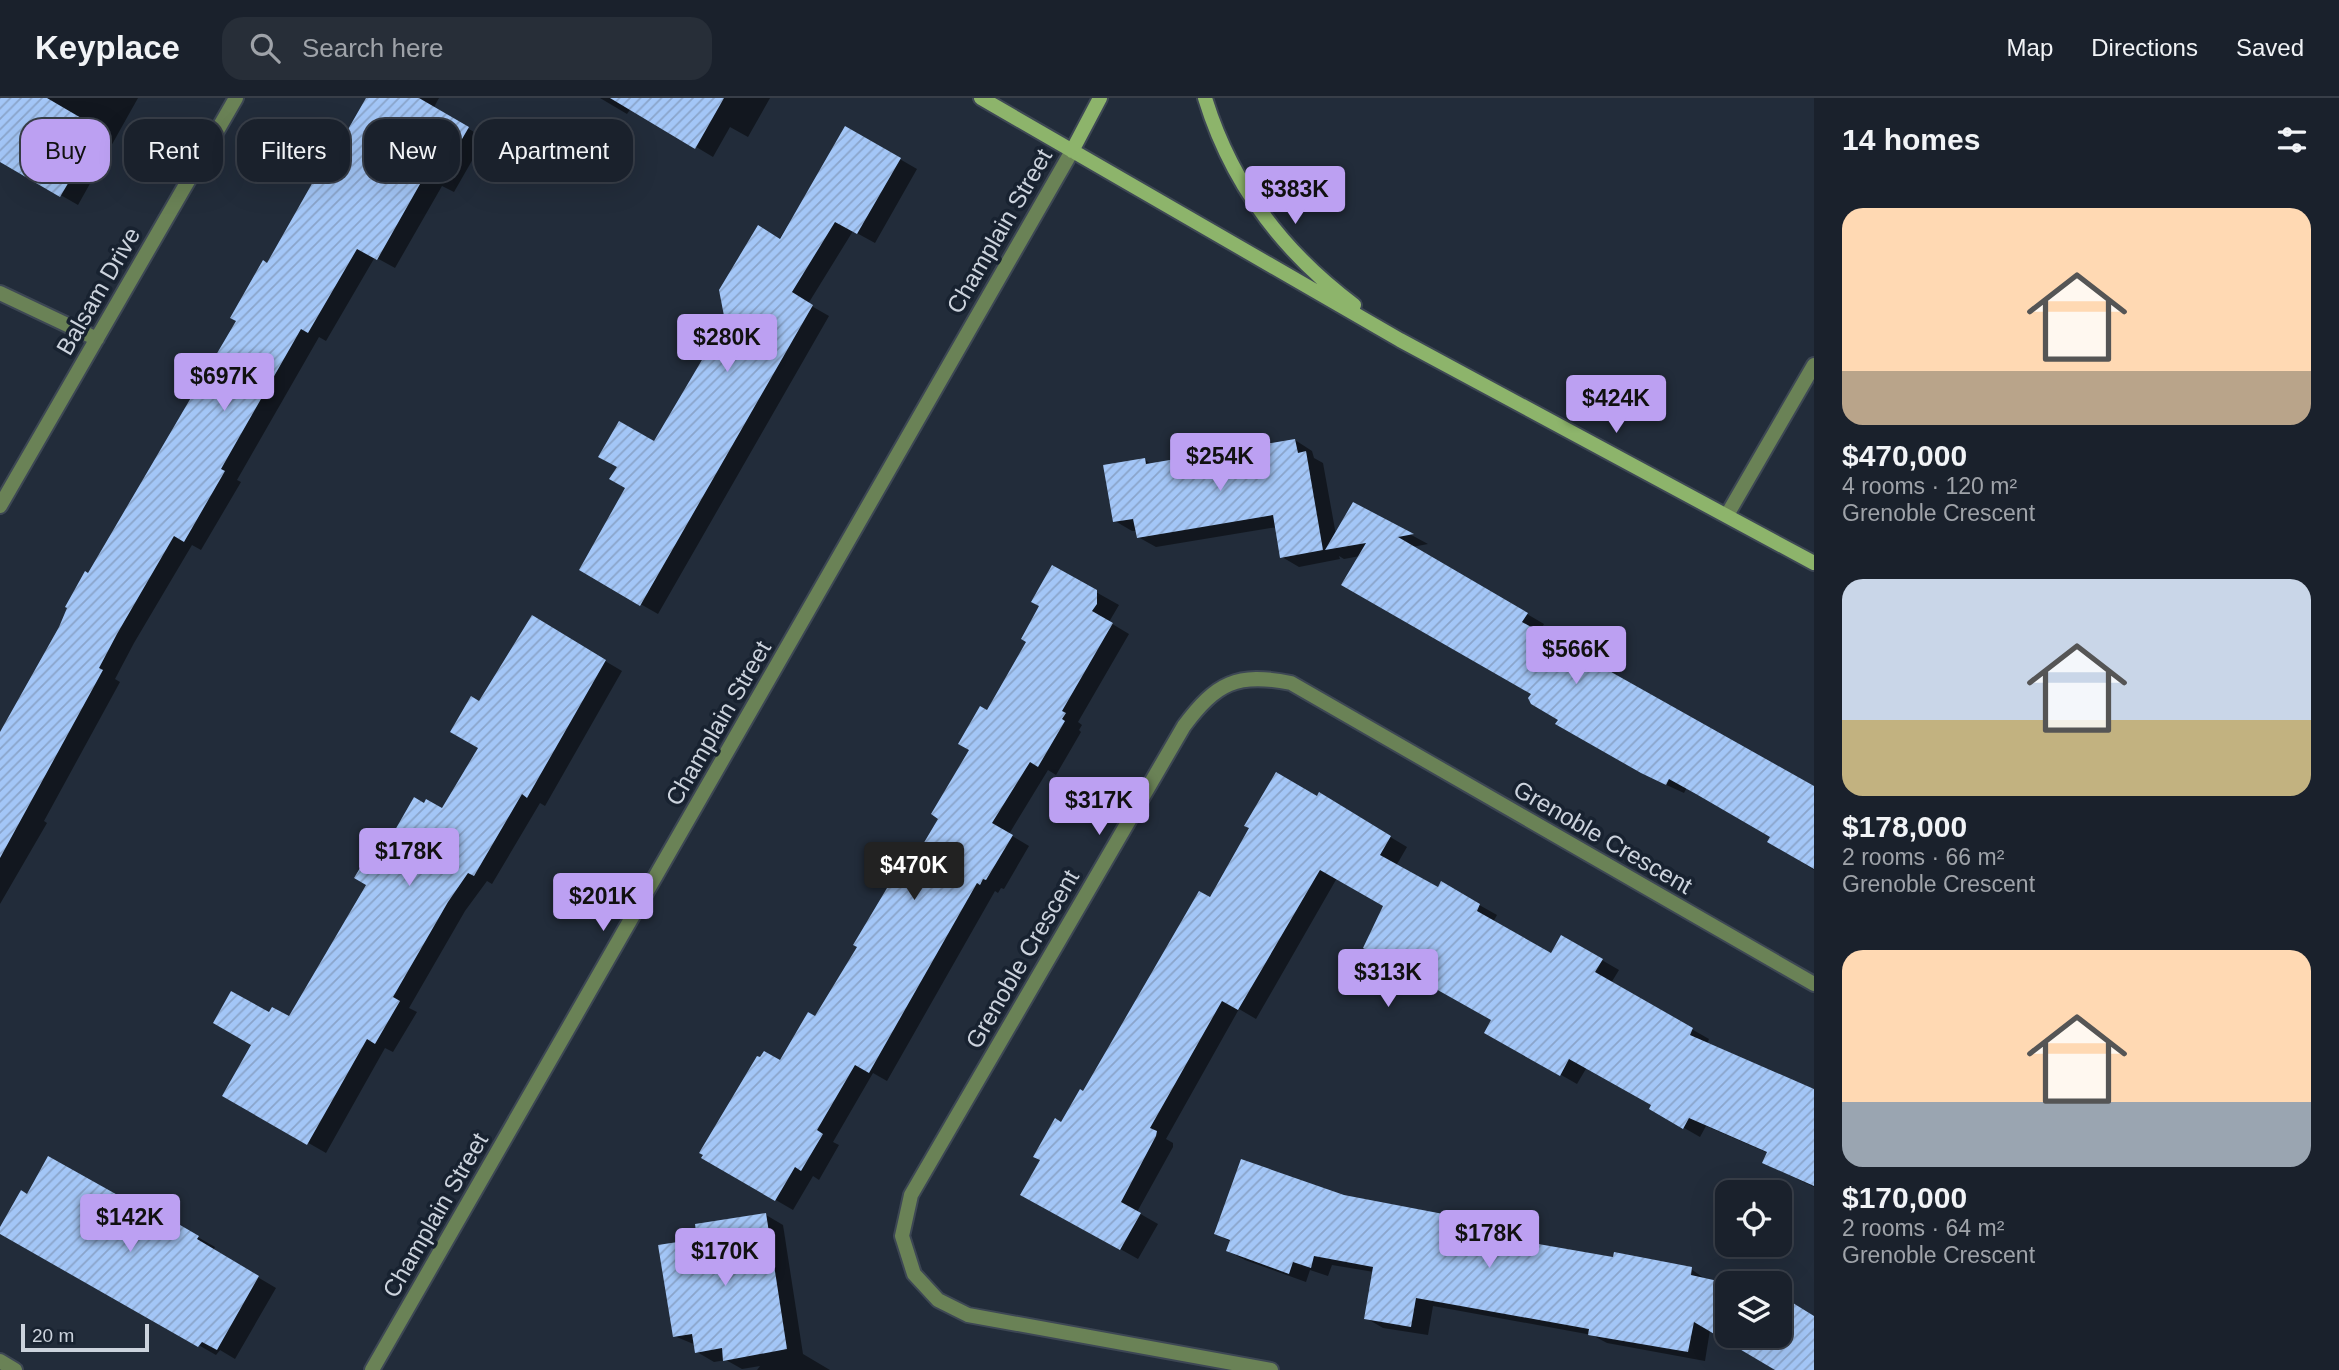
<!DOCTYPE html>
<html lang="en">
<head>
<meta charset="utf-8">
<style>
	:root { --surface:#1a212c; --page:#272e38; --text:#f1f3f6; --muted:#9fa3a9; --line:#383e48; --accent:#bca0f2 }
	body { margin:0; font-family:Helvetica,sans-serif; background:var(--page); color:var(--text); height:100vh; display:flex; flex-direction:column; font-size:26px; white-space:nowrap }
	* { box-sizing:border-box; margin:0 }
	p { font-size:23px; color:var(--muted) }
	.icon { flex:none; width:38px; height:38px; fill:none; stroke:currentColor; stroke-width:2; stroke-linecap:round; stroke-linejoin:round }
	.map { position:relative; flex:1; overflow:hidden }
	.drawer { display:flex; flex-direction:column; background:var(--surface); width:525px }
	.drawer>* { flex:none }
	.hud { position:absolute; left:21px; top:21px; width:665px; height:63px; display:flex; gap:14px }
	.fabs { position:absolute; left:1715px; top:1082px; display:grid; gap:14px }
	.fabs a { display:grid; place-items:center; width:77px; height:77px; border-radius:14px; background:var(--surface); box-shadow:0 7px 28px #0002,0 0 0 2px var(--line); font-size:35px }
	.scale { position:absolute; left:21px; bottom:18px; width:128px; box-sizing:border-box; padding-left:7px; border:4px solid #ccd3dd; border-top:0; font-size:19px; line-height:24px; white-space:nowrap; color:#ccd3dd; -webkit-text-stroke:5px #182230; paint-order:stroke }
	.price { position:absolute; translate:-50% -60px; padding:0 16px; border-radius:7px; background:var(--accent); color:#111; font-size:23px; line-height:46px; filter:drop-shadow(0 2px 4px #0008) }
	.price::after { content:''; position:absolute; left:50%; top:42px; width:21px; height:16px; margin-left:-10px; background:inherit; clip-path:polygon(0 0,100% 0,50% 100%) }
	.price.active { background:#222; color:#fff }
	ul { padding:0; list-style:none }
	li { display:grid; align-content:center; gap:14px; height:371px; padding:0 28px }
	li span { display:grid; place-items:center; height:217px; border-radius:21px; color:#555 }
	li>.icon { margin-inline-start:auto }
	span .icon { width:126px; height:126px; fill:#fffc; stroke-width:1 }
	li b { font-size:30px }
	h2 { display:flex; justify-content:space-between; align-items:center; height:84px; padding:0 28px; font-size:30px }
	.pill { padding:0 24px; border-radius:21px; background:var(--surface); box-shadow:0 7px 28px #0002,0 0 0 2px var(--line); font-size:24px; line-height:63px }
	.pill.active { background:var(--accent); color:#111 }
	header { display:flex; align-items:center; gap:42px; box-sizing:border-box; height:98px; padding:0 35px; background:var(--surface); border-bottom:2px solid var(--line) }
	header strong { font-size:33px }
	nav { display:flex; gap:38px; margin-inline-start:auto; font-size:24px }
	.search { width:490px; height:63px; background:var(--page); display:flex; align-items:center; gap:18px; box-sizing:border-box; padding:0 24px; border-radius:21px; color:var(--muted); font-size:26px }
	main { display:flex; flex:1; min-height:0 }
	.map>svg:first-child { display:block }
</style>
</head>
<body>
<header>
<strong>Keyplace</strong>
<div class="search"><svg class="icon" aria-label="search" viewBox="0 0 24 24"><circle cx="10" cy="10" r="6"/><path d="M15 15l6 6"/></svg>Search here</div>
<nav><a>Map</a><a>Directions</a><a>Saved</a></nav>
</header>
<main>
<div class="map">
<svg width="1814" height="1272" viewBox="0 0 1814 1272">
	<defs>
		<pattern id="building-hatch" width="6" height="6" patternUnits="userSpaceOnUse" patternTransform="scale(1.75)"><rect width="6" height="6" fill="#a3c6f7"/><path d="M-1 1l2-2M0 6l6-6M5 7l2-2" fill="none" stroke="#8aa4ca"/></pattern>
	</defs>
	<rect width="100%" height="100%" fill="#222c3a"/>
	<path fill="#0007" d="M0,0H138L78,107L0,62Z
		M368,0H439L433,11L485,40L454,94L442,88L395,170L375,159L326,243L319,239L237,382L241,384L201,452L192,447L134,545L115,581L120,584L44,723L47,725L0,806V643L89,477Z
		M600,0H770L748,39L730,29L713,59L631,10L627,16Z
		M846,30L917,71L875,145L853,133L808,206L829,218L658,516L581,472Z
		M1295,342L1312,353L1314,360L1323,365L1336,437L1354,406L1428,446L1412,449L1544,526L1539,535L1814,690V772L1769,743L1772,738L1687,689L1684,695L1660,684L1557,626L1560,621L1533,596L1360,458L1344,461L1339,458L1340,461L1299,469L1282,459L1277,429L1156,449L1138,439L1137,433H1132L1115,423L1145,362L1153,367Z
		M1053,470L1119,507L1109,524L1129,536L1078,624L1082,627L1079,632L1081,634L1056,677L1048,672L1009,736L1029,748L1004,791L1001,790L998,795L995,793L887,983L873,975L833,1044L839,1047L819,1082L813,1078L793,1112L703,1060L816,921L941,721L987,615L1029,543Z
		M532,520L622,573L545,708L540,705L492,786L487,783L465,813L409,910L417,914L393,954L385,950L326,1055L225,997L270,916L289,921L388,748L442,712L480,650V605Z
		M1320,697L1407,749L1396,768L1438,791L1442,786L1497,817L1493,824L1552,857L1562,839L1619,872L1611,885L1709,941L1707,946L1813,993L1814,990V1089L1764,1065L1768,1055L1706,1028L1700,1039L1651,1011L1653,1006L1587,969L1577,986L1486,934L1493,922L1385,808L1337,780L1256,921L1239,911L1166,1041L1173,1045V1049L1137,1114L1158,1126L1138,1161L1022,1096L1062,1026L1211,801Z
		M28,1098L130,1106L133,1102L215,1149L213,1153L276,1190L235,1261L220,1252L216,1257L0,1134Z
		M1344,1099L1506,1130L1523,1140L1522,1145L1691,1171L1708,1183L1727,1187V1237H1780V1199L1814,1220V1272H1778L1710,1232L1705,1263L1607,1245L1592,1237L1433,1208L1428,1237L1383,1230L1366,1220L1374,1174L1332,1167L1328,1178L1310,1172L1306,1184L1245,1162L1228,1153L1231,1144L1216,1135Z
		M766,1117L783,1127L803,1256L830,1272H757L760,1268L742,1271L726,1262L714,1264L697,1254L696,1247L674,1238L699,1143Z"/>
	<path fill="url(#building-hatch)" d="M0,0H47L100,31L60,99L0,64Z
		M366,0H419L469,29L436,86L424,79L377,162L357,151L308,235L301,231L221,371L225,373L184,444L174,438L117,536L99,570L103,572L0,760V634L59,529L67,510L65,509L85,473L88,475L236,223L230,220L263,162L267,165L335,45L339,47Z
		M610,0H724L695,51Z
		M845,28L901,60L857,136L835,124L792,194L813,207L640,508L579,472L625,390L609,381L617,369L598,359L619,323L654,343L725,223L719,192L758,127L780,141Z
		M1295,341L1298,355L1306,353L1323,452L1280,460L1273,417L1137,440L1133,421L1113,424L1103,367L1145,360L1146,366Z
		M1353,404L1414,436L1398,439L1528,515L1522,524L1814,688V771L1767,744L1770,739L1696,696L1669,681L1666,687L1641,675L1555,626L1558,622L1531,606L1528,600L1531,596L1341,487L1366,445L1325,452Z
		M1052,467L1097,492V506L1092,513L1113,525L1062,613L1066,615L1062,621L1065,623L1038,669L1030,664L992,725L1013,737L986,782L983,781L980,787L977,785L869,975L855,967L817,1032L823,1036L801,1073L795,1069L775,1103L701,1060L703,1057L699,1055L757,958L760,959L764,953L780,962L808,914L815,918L857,849L853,847L890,785L897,790L938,721L931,716L969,652L958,646L980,608L987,612L1026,544L1021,541L1039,508L1031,504Z
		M532,517L606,562L527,700L522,696L474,778L468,775L448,804L393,899L400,903L375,946L367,941L307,1047L222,998L251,947L213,925L231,893L269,914L272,909L289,918L366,787L354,780L378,740L387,746L414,699L424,705L426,701L442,710L478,650L450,634L471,598L479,603Z
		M1276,674L1317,698L1319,694L1391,738L1380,757L1438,789L1441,783L1480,806L1477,813L1551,855L1561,837L1603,861L1595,874L1693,930L1690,937L1814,991V1088L1762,1065L1767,1054L1689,1020L1683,1031L1649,1011L1651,1007L1569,961L1560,978L1484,935L1491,922L1363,850L1383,808L1320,772L1238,912L1222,903L1150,1030L1157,1033L1156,1038L1121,1104L1141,1115L1120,1152L1020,1097L1040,1062L1033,1059L1055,1020L1061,1024L1080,991L1083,993L1199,793L1210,799L1249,730L1244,728Z
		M48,1058L130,1104L132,1099L199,1138L197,1141L259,1178L217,1252L202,1244L198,1249L0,1136V1129L21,1092L27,1096Z
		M1241,1061L1344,1097L1506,1128L1504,1140L1613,1159L1614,1154L1692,1169L1691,1177L1727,1185V1237H1780V1197L1814,1218V1272H1775L1694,1224L1688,1254L1588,1237L1589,1231L1416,1200L1411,1229L1364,1221L1373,1169L1314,1158L1311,1170L1293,1164L1289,1176L1226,1153L1230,1142L1214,1136Z
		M766,1115L787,1251L723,1263L722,1250L695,1255L692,1236L673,1239L658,1147L697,1141L695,1126Z"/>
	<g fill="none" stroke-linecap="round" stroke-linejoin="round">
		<g stroke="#3d4754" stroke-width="18">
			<path id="minor" d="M0,195L97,241
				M0,408L236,0
				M1727,417L1814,267
				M0,1263L15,1272
				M1271,1272L968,1217L938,1202L914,1176L902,1138L911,1097L1184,628C1216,585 1237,574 1291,585L1814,886"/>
		</g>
		<g stroke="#3d4754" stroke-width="18">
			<path id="tertiary" d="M372,1272L1072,53"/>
		</g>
		<g stroke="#3d4754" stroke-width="18">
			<path id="secondary" d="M981,0L1400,242L1814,465
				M1205,0C1231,85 1283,154 1354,207
				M1072,53L1100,0"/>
		</g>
		<use href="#minor" stroke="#6a8256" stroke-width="14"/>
		<use href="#tertiary" stroke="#6a8256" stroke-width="14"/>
		<use href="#secondary" stroke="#8db46b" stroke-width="14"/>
	</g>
	<g text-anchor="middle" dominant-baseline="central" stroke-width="7" stroke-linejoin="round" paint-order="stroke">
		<g font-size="24" fill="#ccd3dd" stroke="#182230">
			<text transform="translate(999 133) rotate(-60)">Champlain Street</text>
			<text transform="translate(98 193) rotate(-60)">Balsam Drive</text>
			<text transform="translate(718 625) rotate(-60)">Champlain Street</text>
			<text transform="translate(1603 739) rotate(30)">Grenoble Crescent</text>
			<text transform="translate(1022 861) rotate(-60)">Grenoble Crescent</text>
			<text transform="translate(435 1117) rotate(-60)">Champlain Street</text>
		</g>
	</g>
</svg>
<div class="fabs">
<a><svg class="icon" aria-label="locate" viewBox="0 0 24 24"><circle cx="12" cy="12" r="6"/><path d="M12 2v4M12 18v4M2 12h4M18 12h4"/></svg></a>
<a><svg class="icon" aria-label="layers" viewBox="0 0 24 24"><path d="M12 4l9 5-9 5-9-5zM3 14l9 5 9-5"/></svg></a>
</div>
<div class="scale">20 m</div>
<b class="price" style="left:1295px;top:128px">$383K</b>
<b class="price" style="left:727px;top:276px">$280K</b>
<b class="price" style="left:224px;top:315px">$697K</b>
<b class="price" style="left:1616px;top:337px">$424K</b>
<b class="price" style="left:1220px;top:395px">$254K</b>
<b class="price" style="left:1576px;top:588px">$566K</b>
<b class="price" style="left:1099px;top:739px">$317K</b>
<b class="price" style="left:409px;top:790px">$178K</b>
<b class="price active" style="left:914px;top:804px">$470K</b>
<b class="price" style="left:603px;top:835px">$201K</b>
<b class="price" style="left:1388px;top:911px">$313K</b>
<b class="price" style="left:130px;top:1156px">$142K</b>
<b class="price" style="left:1489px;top:1172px">$178K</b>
<b class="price" style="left:725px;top:1190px">$170K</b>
<div class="hud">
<a class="pill active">Buy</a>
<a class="pill">Rent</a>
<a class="pill">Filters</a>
<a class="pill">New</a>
<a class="pill">Apartment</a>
</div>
</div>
<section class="drawer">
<h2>14 homes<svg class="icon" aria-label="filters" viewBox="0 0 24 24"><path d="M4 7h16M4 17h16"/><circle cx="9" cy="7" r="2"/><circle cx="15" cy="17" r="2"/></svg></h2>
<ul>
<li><span style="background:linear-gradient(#ffd9b3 75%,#b9a48a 0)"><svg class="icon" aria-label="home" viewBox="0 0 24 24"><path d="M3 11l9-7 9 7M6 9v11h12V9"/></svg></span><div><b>$470,000</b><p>4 rooms · 120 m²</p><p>Grenoble Crescent</p></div></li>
<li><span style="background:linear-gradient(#c9d6e8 65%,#c2b280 0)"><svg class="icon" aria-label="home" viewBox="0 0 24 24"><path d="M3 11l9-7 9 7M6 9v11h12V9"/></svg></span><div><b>$178,000</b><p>2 rooms · 66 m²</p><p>Grenoble Crescent</p></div></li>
<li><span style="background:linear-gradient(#ffd9b3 70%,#9aa5b1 0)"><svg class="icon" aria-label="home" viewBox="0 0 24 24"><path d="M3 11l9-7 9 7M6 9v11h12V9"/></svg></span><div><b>$170,000</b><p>2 rooms · 64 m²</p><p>Grenoble Crescent</p></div></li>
</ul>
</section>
</main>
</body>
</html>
